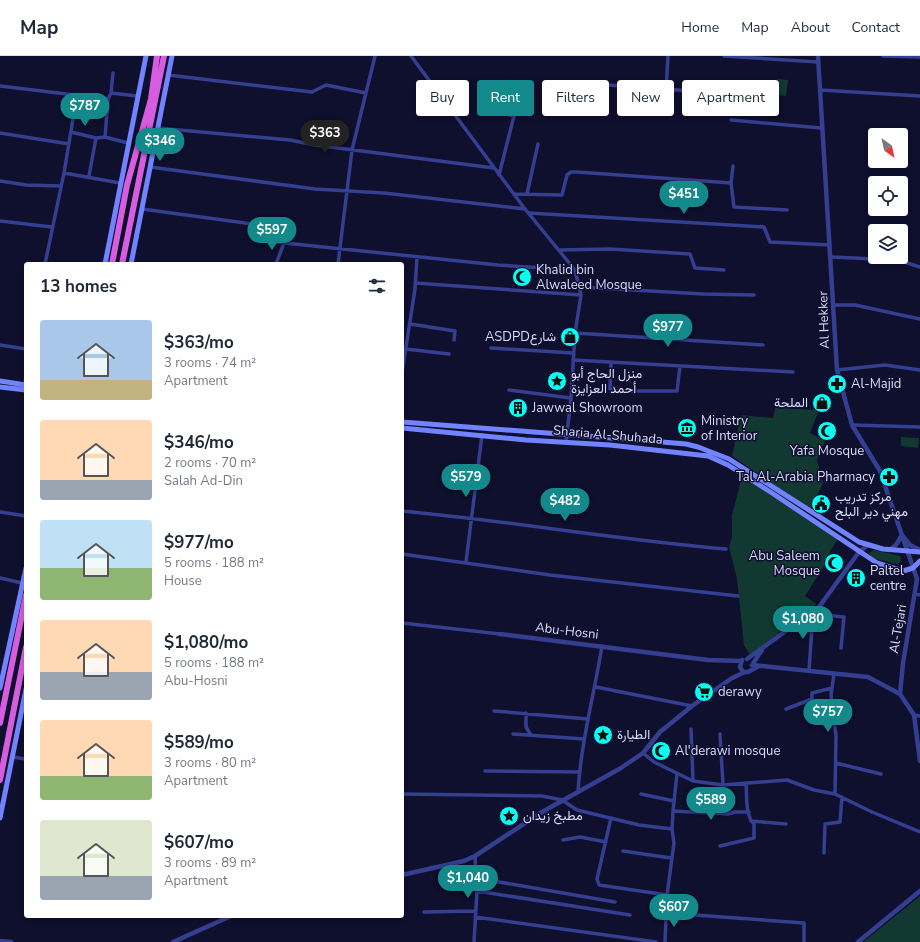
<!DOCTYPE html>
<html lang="en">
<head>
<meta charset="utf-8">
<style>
	:root { --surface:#fff; --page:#f6f6f7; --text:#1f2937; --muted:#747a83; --line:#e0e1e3; --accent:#14898c }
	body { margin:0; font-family:"Nunito Sans",Vazirmatn,sans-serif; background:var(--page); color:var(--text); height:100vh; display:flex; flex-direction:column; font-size:15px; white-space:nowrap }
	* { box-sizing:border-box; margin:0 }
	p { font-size:13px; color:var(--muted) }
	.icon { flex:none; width:22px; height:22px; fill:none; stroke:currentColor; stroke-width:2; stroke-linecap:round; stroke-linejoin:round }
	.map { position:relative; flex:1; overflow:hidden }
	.side { position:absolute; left:24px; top:206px; width:380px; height:656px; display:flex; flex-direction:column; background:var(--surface); border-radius:4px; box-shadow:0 2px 6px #0003 }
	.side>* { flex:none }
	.guide { position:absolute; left:416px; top:24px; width:380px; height:36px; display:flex; gap:8px }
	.needle { width:26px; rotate:147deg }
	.fabs { position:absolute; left:868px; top:72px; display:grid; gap:8px }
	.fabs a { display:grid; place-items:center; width:40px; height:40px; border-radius:4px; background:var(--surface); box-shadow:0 2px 6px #0003; font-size:20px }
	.price { position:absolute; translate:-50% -34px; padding:0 9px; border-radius:14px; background:var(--accent); color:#fff; font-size:13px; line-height:26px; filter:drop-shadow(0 1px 2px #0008) }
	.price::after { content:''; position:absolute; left:50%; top:24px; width:12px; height:9px; margin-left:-6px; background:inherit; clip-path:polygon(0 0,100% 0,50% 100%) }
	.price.active { background:#222; color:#fff }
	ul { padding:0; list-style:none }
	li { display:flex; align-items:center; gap:12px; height:100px; padding:0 16px }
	li span { display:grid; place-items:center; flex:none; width:112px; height:80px; border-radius:4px; color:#555 }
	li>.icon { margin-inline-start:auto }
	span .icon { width:48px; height:48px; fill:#fffc; stroke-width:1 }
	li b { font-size:17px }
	h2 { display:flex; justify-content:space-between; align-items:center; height:48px; padding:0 16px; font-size:17px }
	.chip { padding:0 14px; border-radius:4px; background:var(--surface); box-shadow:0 2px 6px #0003; font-size:14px; line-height:36px }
	.chip.active { background:var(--accent); color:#fff }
	header { display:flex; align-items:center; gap:24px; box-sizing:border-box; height:56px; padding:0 20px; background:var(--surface); border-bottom:1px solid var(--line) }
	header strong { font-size:19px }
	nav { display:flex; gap:22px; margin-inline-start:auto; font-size:14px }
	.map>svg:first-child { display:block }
</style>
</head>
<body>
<header>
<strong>Map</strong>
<nav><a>Home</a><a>Map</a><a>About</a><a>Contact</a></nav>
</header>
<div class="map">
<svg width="920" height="886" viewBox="0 0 920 886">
	<rect width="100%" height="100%" fill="#0f0f2e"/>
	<path fill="#113831" d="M777,23L788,24L786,40L775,38Z
		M775,352L819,354L810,377L825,385L817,404L823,428L810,453L732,400L741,359L773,362Z
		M901,381L919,382L918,392L901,390Z
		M742,420L838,483L829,497L832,498L805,540L816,548L750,599L744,589L737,523L729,491L732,481V459Z
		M874,494L900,500L901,505L897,508L872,502L869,497Z
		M920,840V886H863Z"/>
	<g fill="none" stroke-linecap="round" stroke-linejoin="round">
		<path stroke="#353f91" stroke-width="3.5" d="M411,0L525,153L575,214L581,239L575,277L571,342L566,386
			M724,0L818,6
			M883,0L920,1
			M168,19L312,36L326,29L366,37
			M580,27L706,36
			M0,30L108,43
			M666,34L668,0
			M820,34L920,40
			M111,37L137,40
			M491,54L514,60L499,119
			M731,64L821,72
			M158,72L290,84L315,89L494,112
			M71,76L96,82
			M0,77L69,88
			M105,81L128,87
			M150,111L315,133L384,137L525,153
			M64,117L120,127
			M89,120L96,82L105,81L108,43L111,37L113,17
			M0,125L26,129L60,130
			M731,127L733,110
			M514,138L562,139L567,119L571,116H577L731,127L734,151L787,154
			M527,138L538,88
			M142,153L260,169L265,173L264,182L265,185L498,209L575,214
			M529,157L764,171L770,186L830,189
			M0,165L52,171
			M560,194L610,193L690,198L695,212L724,214
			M831,201L898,204L920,211
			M45,208L64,117L77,39
			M276,208L284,187
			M338,208L352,94L375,0
			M415,227L581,239
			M580,231L703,238L754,239
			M835,249H855L920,263
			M410,268L455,275L454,284
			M575,277L763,289
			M0,289L26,293
			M491,292L573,297
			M406,293L449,298
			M573,304L793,316
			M611,306L610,333L615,335H677L680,310
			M837,314L885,309L920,314
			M402,317L415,233L417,201
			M24,331L26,321
			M509,334L571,342
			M852,369L920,371
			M402,455C510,465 618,484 726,493
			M0,456L26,460
			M402,498L550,519L738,540
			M466,506L482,379
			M0,522L26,528
			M915,538L920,539
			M819,551L825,559L844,561L841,592
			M402,567L500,578
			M809,615L813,555
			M834,618L831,639L836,680L835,738
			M596,631L692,650
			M786,653L812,643V637L832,632
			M494,655L588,663
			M526,657V671L531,679
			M914,659L920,660
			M691,673L693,725
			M513,678L584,683
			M720,678L723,729
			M643,697L654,706L693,725L723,729L787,724L814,734L835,738L872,756L920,776
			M13,701L26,703
			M836,707L881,718
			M485,715L579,716
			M578,736C581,686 594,639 602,590
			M402,738L542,740L562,744L577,754L639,769L672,773
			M641,738L674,745
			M673,755L728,758L735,756H749
			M611,762L597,823L599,829L667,839
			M751,765L786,768
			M563,784L580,781L606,786
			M720,790L754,782V768C745,760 747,738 746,727
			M623,795L671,802
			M824,797L825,768L840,766L842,741
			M476,822L615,846
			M477,835L630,859
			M424,856L475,855
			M667,857L804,867V886
			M475,861L656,886
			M474,886L477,835L475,800
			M665,886L667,839L674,787L672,773L673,755L677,718"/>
		<path stroke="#353f91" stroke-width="4.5" d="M818,0L837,314L852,369L880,415L917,523L903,607L900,638
			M889,494L896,489L902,479L910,489L920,494
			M500,578L708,604L741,605
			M762,594L752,609L868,621L900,638L914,659L920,705
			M747,603L819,551L859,496L868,489
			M742,604L740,611L743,616H748L759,610
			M402,819L464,805L475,800L542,756L621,712L643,697L660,676L692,650L732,622L745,616
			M0,885L11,886
			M173,886L231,860
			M858,886L920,835"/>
		<path stroke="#7283ff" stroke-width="5" d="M105,208L146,0
			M131,208L172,0
			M0,325L26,329
			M0,331L26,334
			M402,366L638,384L686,388L698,391L729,403L859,486L883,493L920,496
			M402,372L526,384L610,389L708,400L728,409L772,437L877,507L903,515L913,512L920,505
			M0,632L26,512
			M0,762L26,633"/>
		<path stroke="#d65ce0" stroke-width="6" d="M112,208L127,129L151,43L157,0
			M122,208L164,0
			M0,667L26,539
			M0,724L26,591"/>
	</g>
	<defs>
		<g id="mosque-disc" transform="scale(1)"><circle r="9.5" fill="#07fff4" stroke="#0f0f2e"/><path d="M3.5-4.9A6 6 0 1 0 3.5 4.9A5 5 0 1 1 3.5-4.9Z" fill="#111"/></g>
		<g id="shop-disc" transform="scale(1)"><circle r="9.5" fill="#07fff4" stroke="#0f0f2e"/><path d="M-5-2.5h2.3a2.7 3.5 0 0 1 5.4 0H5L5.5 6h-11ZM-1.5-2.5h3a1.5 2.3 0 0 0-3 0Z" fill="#111"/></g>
		<g id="sight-disc" transform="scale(1)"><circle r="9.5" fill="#07fff4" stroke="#0f0f2e"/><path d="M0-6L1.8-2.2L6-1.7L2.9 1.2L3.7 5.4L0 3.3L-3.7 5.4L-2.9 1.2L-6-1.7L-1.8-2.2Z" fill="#111"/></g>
		<g id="pharmacy-disc" transform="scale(1)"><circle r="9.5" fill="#07fff4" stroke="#0f0f2e"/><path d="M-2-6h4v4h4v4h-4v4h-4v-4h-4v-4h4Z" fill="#111"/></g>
		<g id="building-disc" transform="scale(1)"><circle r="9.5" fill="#07fff4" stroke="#0f0f2e"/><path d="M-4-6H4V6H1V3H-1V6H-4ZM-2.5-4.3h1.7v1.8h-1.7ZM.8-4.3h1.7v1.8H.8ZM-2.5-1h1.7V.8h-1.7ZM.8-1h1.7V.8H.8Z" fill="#111"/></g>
		<g id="museum-disc" transform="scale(1)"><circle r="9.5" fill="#07fff4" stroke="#0f0f2e"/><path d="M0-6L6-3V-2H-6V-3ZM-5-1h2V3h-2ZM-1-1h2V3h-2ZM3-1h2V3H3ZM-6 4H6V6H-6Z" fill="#111"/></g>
		<g id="civic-disc" transform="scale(1)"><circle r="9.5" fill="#07fff4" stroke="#0f0f2e"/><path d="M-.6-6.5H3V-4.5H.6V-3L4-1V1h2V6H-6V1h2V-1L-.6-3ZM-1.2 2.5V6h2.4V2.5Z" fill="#111"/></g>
		<g id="supermarket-disc" transform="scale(1)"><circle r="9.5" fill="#07fff4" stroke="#0f0f2e"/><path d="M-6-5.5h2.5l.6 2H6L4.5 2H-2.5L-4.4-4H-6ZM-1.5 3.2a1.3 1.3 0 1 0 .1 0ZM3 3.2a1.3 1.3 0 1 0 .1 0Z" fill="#111"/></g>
	</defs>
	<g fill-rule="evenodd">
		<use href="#mosque-disc" x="522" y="221"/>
		<use href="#shop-disc" x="570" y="281"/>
		<use href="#sight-disc" x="557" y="325"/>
		<use href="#pharmacy-disc" x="837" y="328"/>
		<use href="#shop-disc" x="822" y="347"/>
		<use href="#building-disc" x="518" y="352"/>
		<use href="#museum-disc" x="687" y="372"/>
		<use href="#mosque-disc" x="827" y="375"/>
		<use href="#pharmacy-disc" x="889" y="421"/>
		<use href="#civic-disc" x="821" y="448"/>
		<use href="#mosque-disc" x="834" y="507"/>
		<use href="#building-disc" x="856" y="522"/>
		<use href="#supermarket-disc" x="704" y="636"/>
		<use href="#sight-disc" x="603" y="679"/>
		<use href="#mosque-disc" x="661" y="695"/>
		<use href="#sight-disc" x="509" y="760"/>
	</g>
	<g text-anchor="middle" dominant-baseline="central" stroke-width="3" stroke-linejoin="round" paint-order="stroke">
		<g font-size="13" fill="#dbdcff" stroke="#0f0f2e" text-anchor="start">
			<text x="536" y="214">Khalid bin<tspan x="536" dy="15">Alwaleed Mosque</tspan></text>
			<text x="556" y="281" text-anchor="end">ASDPDشارع</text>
			<text x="571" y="318">منزل الحاج أبو<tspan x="571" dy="15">أحمد العزايزة</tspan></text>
			<text x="851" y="328">Al-Majid</text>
			<text x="808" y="347" text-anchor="end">الملحة</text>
			<text x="532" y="352">Jawwal Showroom</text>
			<text x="701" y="365">Ministry<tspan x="701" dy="15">of Interior</tspan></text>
			<text x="827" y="395" text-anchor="middle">Yafa Mosque</text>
			<text x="875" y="421" text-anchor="end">Tal Al-Arabia Pharmacy</text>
			<text x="835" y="441">مركز تدريب<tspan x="835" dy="15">مهني دير البلح</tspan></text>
			<text x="820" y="500" text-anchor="end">Abu Saleem<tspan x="820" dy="15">Mosque</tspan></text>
			<text x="870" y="515">Paltel<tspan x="870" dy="15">centre</tspan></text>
			<text x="718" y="636">derawy</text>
			<text x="617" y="679">الطيارة</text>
			<text x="675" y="695">Al'derawi mosque</text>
			<text x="523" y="760">مطبخ زيدان</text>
		</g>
		<g font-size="13" fill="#dbdcff" stroke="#0f0f2e">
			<text transform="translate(824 264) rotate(-92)">Al Hekker</text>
			<text transform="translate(608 379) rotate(5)">Sharia Al-Shuhada</text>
			<text transform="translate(898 573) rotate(-80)">Al-Tejari</text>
			<text transform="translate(567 575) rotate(7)">Abu-Hosni</text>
		</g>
	</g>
</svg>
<div class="fabs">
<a><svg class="needle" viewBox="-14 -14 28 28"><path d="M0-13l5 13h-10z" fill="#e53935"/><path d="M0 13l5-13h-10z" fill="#747a83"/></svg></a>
<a><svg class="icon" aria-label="locate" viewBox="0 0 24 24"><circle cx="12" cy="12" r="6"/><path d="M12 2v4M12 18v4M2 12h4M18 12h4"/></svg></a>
<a><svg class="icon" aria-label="layers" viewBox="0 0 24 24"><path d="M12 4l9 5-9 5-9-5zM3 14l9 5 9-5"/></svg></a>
</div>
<b class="price" style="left:85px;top:71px">$787</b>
<b class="price active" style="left:325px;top:98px">$363</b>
<b class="price" style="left:160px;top:106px">$346</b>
<b class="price" style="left:684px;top:159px">$451</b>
<b class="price" style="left:272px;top:195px">$597</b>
<b class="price" style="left:668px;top:292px">$977</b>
<b class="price" style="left:466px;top:442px">$579</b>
<b class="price" style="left:565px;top:466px">$482</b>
<b class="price" style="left:803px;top:584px">$1,080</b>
<b class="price" style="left:828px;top:677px">$757</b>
<b class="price" style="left:711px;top:765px">$589</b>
<b class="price" style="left:468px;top:843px">$1,040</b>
<b class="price" style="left:674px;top:872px">$607</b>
<div class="guide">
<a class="chip">Buy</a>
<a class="chip active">Rent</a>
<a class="chip">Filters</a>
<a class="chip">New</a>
<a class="chip">Apartment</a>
</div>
<section class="side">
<h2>13 homes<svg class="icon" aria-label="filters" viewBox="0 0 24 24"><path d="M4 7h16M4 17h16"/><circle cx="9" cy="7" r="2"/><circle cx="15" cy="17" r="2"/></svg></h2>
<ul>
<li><span style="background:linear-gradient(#a9c7e8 75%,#c2b280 0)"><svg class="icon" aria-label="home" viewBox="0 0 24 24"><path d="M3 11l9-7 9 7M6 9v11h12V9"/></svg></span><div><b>$363/mo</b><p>3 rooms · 74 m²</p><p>Apartment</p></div></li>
<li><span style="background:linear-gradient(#ffd9b3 75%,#9aa5b1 0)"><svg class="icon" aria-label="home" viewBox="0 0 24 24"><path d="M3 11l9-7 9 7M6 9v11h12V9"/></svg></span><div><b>$346/mo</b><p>2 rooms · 70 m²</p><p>Salah Ad-Din</p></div></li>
<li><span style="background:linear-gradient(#bfe0f5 60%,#8fb573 0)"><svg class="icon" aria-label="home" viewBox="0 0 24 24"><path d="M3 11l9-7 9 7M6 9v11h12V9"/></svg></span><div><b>$977/mo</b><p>5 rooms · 188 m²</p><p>House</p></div></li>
<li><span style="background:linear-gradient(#ffd9b3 65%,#9aa5b1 0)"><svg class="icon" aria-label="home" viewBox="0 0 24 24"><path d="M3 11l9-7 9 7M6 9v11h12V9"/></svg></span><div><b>$1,080/mo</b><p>5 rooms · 188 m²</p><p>Abu-Hosni</p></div></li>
<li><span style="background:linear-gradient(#ffd9b3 70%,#8fb573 0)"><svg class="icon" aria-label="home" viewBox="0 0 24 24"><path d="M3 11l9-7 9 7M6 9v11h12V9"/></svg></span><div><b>$589/mo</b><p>3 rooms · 80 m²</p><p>Apartment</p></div></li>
<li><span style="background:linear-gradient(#dfe7d0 70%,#9aa5b1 0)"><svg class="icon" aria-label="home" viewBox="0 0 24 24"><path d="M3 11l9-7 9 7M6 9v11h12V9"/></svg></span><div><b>$607/mo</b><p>3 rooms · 89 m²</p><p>Apartment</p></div></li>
</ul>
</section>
</div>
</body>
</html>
